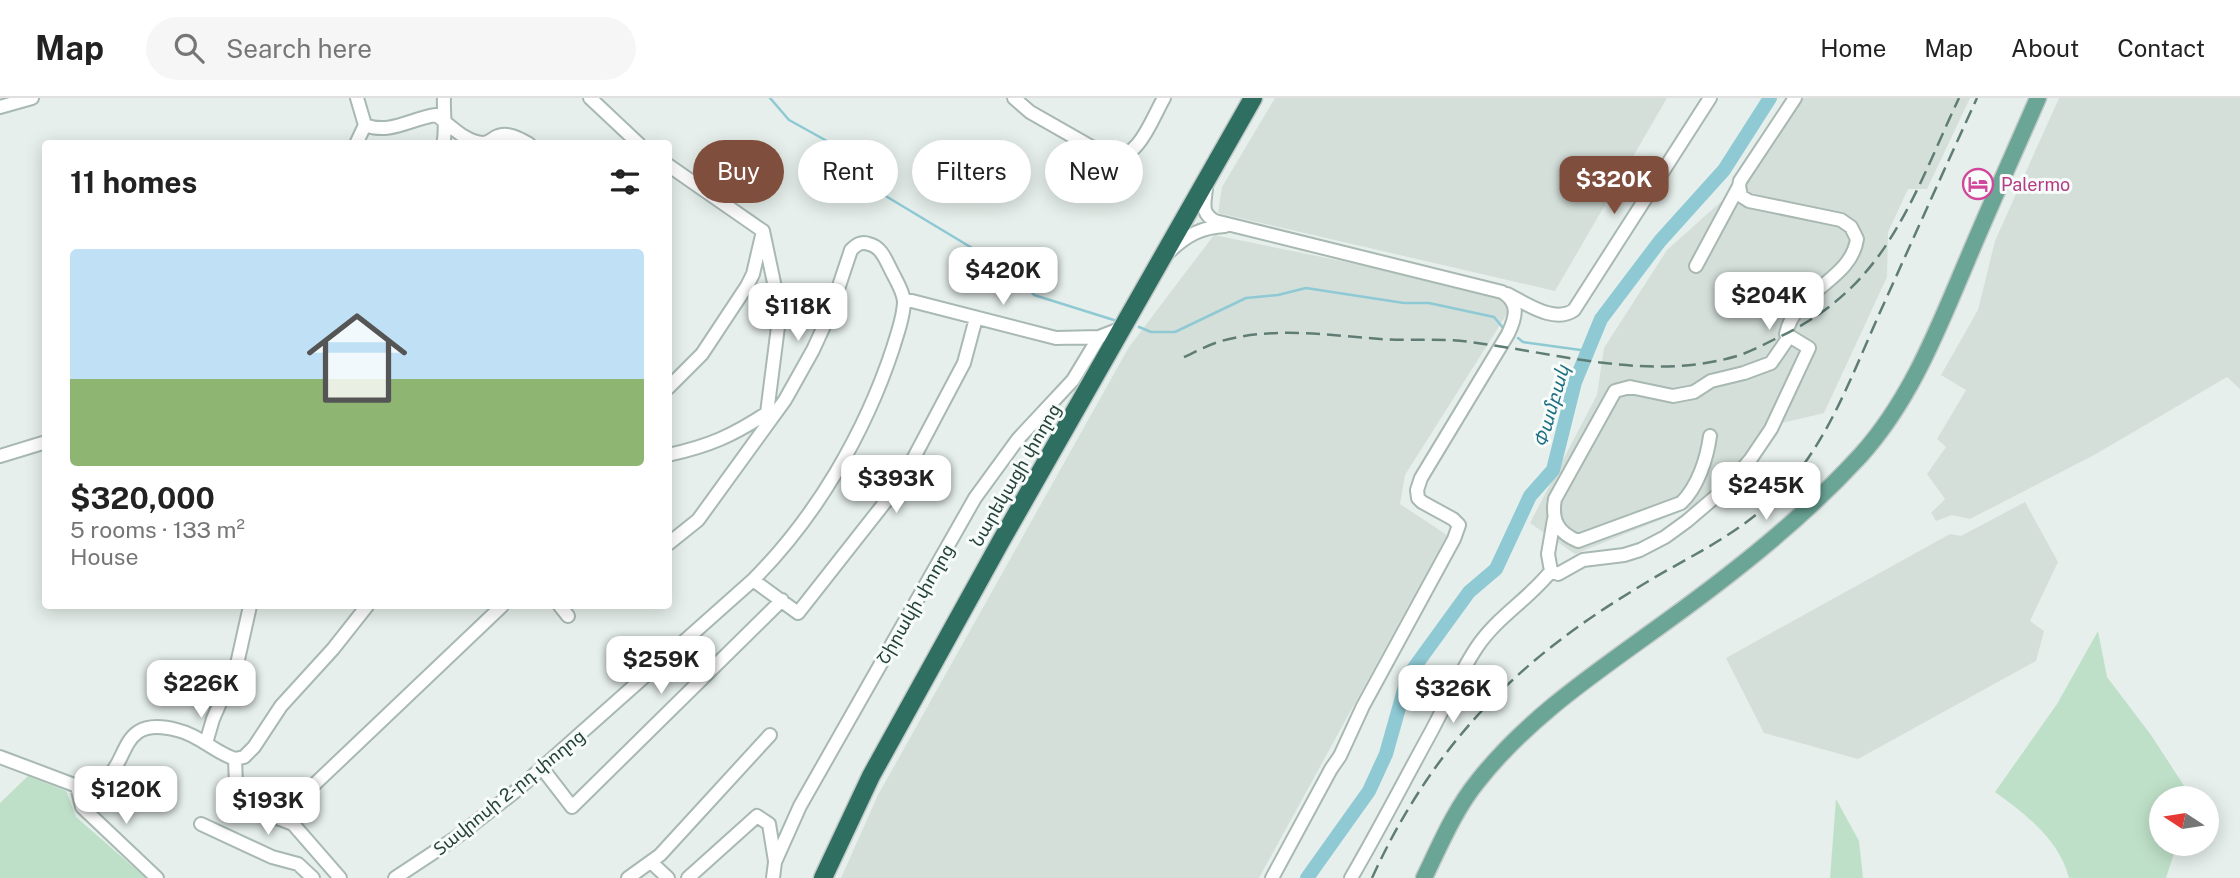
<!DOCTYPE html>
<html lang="en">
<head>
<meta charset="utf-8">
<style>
	:root { --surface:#fff; --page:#f6f6f6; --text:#222; --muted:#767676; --line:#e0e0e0; --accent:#804e3d }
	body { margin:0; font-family:"Public Sans","Noto Sans Armenian",sans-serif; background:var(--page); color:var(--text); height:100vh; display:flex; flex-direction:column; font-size:26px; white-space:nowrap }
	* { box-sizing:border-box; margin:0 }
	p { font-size:23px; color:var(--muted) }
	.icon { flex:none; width:38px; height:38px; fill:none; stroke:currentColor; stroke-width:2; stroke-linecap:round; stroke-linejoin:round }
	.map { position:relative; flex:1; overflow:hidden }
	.side { position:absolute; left:42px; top:42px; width:630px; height:469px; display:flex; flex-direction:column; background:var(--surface); border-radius:7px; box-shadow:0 4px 18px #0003 }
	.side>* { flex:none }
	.guide { position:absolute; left:693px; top:42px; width:665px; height:63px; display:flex; gap:14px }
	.needle { width:46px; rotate:282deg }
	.fabs { position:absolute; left:2149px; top:688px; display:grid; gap:14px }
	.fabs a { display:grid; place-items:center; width:70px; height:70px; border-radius:50%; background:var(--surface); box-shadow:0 4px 18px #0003; font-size:35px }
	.price { position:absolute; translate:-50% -60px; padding:0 16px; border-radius:14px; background:#fff; color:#222; font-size:23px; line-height:46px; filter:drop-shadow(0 2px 4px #0008) }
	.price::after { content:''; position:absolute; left:50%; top:42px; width:21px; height:16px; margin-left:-10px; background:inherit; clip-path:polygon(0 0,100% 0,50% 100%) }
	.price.on { background:var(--accent); color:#fff }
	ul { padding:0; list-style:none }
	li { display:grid; align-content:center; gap:14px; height:371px; padding:0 28px }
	li span { display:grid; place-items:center; height:217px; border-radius:7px; color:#555 }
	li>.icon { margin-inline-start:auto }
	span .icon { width:126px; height:126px; fill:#fffc; stroke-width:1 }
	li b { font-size:30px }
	h2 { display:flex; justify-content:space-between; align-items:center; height:84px; padding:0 28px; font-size:30px }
	.tag { padding:0 24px; border-radius:32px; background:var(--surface); box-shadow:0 4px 18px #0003; font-size:24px; line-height:63px }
	.tag.on { background:var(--accent); color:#fff }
	header { display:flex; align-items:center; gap:42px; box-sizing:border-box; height:98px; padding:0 35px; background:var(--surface); border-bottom:2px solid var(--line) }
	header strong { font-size:33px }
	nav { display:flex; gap:38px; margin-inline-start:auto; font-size:24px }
	.search { width:490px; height:63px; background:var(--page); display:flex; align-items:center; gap:18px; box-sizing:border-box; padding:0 24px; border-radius:38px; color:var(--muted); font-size:26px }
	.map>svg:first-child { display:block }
</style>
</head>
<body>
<header>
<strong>Map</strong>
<div class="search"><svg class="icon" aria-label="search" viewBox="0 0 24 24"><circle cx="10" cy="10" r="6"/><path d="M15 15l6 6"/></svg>Search here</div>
<nav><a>Home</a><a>Map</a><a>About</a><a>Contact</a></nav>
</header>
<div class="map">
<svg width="2240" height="780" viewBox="0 0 2240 780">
	<rect width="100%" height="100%" fill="#e6efeb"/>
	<path fill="#d4dfda" d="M1275,0H1667L1555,193L1218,115L1222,89Z
		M1800,0H1970L1927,91H1908L1888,134L1887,179L1824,315L1766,329L1728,383L1700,406L1575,456L1530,425L1597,297L1604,250L1667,152L1744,83Z
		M2059,0H2240V291L2227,279L2096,356L1970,421L1952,417L1936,423L1931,415L1945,401L1927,376L1946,349L1937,341L1966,292L1941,277L1978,212L1995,143Z
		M1214,137L1499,195L1510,211L1405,377L1400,406L1447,437L1259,780H841L878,697L1129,249Z
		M2025,404L2058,464L2030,523L2044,533L2036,563L1858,661L1764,635L1726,560L1950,436L1961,438Z"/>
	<path fill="#bfe0c8" d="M2098,533L2107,579L2151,637L2190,697L2189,700H2161V746H2177L2166,780H2069C2059,741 2025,716 1995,694L2057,606Z
		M28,678L66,693L76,719L146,780H0V705Z
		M1836,701L1859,743L1863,780H1830Z"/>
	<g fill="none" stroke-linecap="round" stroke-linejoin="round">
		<path stroke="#8ec9d4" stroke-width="2.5" d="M770,0L789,22L827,43L845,58L865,83
			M874,91L1017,177
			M1029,191L1034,197L1117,223
			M1139,229L1151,234H1175L1246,200L1278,197L1306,190L1404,205H1429L1494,219L1504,231
			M1518,240L1523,244L1588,253"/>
		<path stroke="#8ec9d4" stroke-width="14" d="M1307,780L1369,693L1386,656L1408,578L1469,494L1496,471L1530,398L1553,372L1575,284L1601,221L1660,143L1724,72L1770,0"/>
		<g stroke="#a8b8b2" stroke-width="16">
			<path id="minor" d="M590,0L639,46
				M1014,0L1030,14L1109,59C1139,63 1151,22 1164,0
				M0,9L32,0
				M365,27C390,37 412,20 436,17C449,26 466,45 483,45C490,45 492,40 498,38C508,34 520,41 529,46
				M356,46L365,27L357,0
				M443,46C447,32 443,15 444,0
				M668,67L763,133
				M1206,90C1205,104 1200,115 1215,123L1502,194C1520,205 1516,219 1508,236L1421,380L1417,392L1418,400L1422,404L1453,421L1459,427L1454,441L1363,608L1340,658L1331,671L1272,780
				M1170,153C1187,137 1202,129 1225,128
				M1696,168L1739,88
				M1507,196C1526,205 1554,226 1574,212L1710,0
				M904,201L1056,240L1099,239
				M668,290L702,256L747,188L753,176L763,133L780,213L767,315L772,320
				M1710,338C1707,360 1698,389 1681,405L1578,443C1558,435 1551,422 1555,401L1615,293L1630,289L1673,298L1694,294L1711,283L1744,275L1771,265L1789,239
				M668,357C709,348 732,338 767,315
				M0,358L46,344
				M1554,421L1548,456L1551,473L1558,476L1583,462L1624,457L1640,452L1665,439L1687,423L1728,388L1750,362L1771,331L1809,250L1786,236C1795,192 1851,183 1857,141L1851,129L1841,122L1749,103L1741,98L1739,88L1740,83L1795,0
				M753,482L798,515L901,384L964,265L976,220
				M560,508L568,518
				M206,645L213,621L237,566L250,508
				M0,659L77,688C140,691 104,613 177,632C199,637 214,654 235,661L244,659L254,649L281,608L333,551L367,508
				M235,661C236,677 234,697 246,708L293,726L340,780
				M542,670L572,709L782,502
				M77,688L82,709L157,780
				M237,692C257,699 278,713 298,702L502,508
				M201,726L272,759L298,766L313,780
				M651,764L668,780
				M395,780L454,741L517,692L753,482C816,419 865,335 893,250C897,236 904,219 904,203C903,193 896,182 892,174C886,163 882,149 869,146C861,143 856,147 851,152L830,215L813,252L785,302L698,422L668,446
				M628,780L660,757L770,637
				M688,780L757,718L769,726L775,763
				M773,780L775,764L800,708L975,400L1018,341L1073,282L1099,239L1122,230
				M1351,780C1379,732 1404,683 1431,634C1446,606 1459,576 1477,549C1497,519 1529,501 1551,473"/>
		</g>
		<g stroke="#c2cac8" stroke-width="19">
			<path id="major" d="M1424,780C1440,747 1455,711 1478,683C1529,618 1601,571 1667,523C1736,473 1802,421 1860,358C1910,303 1937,233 1966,165C1989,110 2014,55 2038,0"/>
		</g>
		<g stroke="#c2cac8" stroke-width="21">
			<path id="highway" d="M823,780L871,678L1001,443L1253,0"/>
		</g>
		<use href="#minor" stroke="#fff" stroke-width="12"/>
		<use href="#major" stroke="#6aa596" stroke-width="16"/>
		<use href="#highway" stroke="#2f6f62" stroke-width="18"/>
		<path stroke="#5f7d75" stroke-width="2.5" stroke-dasharray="14 7" stroke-linecap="butt" d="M1184,259C1195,254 1206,248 1218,244C1270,228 1327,237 1380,241C1410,243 1441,240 1470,244C1558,255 1649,284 1737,258C1750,254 1763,247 1775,241C1808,226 1840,204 1864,176C1906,129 1932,57 1959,0
			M1372,780C1431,651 1513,565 1634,492C1686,459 1734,441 1779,396C1828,346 1853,274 1881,212C1913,141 1945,70 1977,0"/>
	</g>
	<defs>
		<g id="hotel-ring" transform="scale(1.575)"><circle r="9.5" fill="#f7fbf9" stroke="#d1479c" stroke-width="1.5"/><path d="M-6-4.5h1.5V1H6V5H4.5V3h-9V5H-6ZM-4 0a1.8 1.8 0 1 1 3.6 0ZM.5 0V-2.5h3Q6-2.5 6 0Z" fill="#d1479c"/></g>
	</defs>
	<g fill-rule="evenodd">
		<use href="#hotel-ring" x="1978" y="86"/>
	</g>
	<g text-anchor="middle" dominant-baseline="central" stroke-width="6" stroke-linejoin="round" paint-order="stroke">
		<g font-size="18" fill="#b23c85" stroke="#f7fbf9" text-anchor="start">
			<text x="2001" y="86">Palermo</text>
		</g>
		<g font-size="18" fill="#24423a" stroke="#f7fbf9">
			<text transform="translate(1015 377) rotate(-60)">Նարեկացի փողոց</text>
			<text transform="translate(915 506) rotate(-60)">Շիրակի փողոց</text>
			<text transform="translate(509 694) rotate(-39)">Տավրոսի 2-րդ փողոց</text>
		</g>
		<g font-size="19" font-style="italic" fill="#1c6f80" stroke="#f7fbf9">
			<text transform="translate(1551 308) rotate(-74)">Փամբակ</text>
		</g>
	</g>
</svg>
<div class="fabs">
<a><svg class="needle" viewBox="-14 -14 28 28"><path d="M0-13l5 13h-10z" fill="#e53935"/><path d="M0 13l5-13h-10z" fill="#767676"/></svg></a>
</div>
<b class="price on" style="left:1614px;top:118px">$320K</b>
<b class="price" style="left:1003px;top:209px">$420K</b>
<b class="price" style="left:1769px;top:234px">$204K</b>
<b class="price" style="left:798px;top:245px">$118K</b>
<b class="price" style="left:896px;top:417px">$393K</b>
<b class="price" style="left:1766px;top:424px">$245K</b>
<b class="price" style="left:661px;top:598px">$259K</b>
<b class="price" style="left:201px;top:622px">$226K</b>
<b class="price" style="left:1453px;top:627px">$326K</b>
<b class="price" style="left:126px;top:728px">$120K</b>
<b class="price" style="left:268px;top:739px">$193K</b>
<div class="guide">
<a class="tag on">Buy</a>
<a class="tag">Rent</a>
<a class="tag">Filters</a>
<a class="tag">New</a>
</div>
<section class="side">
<h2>11 homes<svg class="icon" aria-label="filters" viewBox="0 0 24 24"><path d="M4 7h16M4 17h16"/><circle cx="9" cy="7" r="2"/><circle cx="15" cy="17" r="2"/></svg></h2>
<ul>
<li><span style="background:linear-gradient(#bfe0f5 60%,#8fb573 0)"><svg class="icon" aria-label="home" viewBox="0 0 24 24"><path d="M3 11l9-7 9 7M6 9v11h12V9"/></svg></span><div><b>$320,000</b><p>5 rooms · 133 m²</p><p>House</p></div></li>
</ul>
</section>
</div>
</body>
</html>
